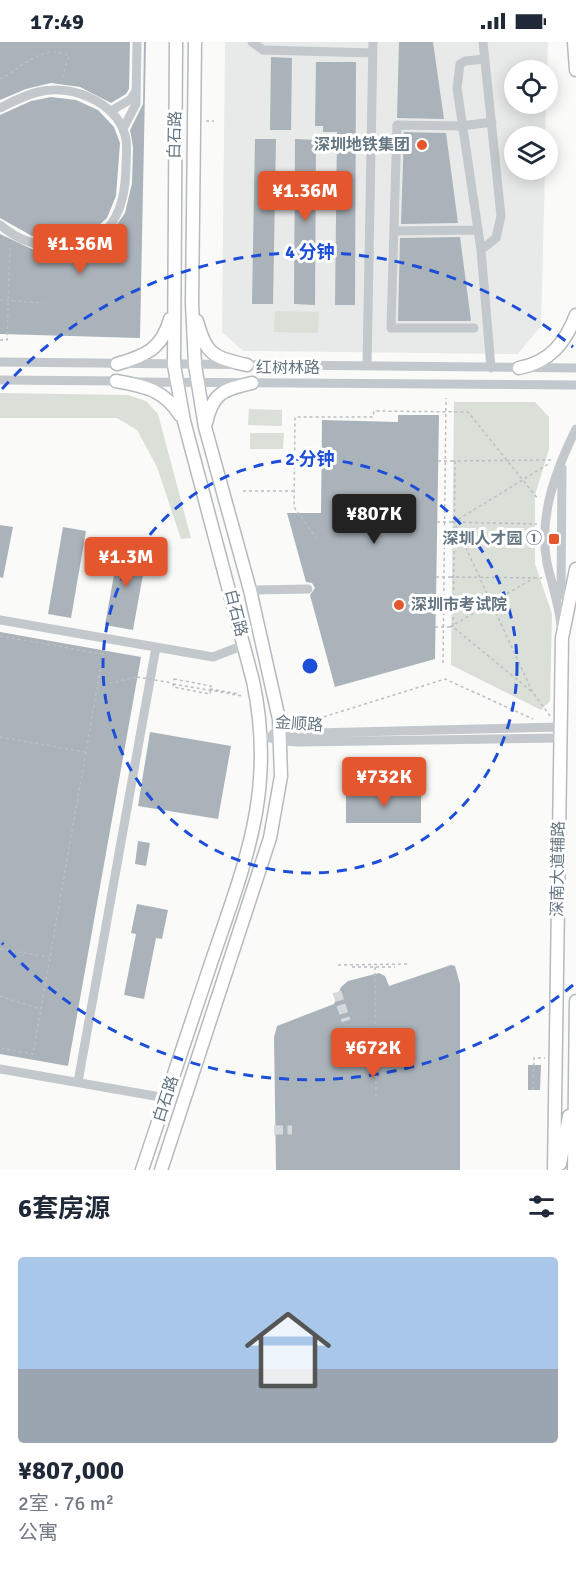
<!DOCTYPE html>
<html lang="zh">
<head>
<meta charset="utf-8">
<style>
	:root { --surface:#fff; --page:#f6f6f7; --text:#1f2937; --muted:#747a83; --line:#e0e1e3; --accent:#e4572e }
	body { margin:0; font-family:Signika,"Noto Sans SC",sans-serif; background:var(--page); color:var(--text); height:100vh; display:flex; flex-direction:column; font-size:22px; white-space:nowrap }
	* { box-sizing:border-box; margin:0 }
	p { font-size:20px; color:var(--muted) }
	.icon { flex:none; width:33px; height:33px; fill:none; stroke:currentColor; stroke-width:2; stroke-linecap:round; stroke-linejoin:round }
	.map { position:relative; height:1128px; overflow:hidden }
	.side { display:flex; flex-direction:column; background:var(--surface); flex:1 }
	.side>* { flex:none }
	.controls { position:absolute; left:504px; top:18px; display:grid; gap:12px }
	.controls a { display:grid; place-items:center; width:54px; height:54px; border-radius:50%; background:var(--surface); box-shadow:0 3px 15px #0003; font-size:30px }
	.price { position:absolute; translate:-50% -51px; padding:0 14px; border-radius:6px; background:var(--accent); color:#fff; font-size:20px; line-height:39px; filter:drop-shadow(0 2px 3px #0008) }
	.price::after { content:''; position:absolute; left:50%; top:36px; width:18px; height:14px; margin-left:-9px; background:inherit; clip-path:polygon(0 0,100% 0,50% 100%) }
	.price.on { background:#222; color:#fff }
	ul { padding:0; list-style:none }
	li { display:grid; align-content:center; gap:12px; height:318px; padding:0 18px }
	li+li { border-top:2px solid var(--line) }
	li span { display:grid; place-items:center; height:186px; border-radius:6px; color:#555 }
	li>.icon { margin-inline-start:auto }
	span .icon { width:108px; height:108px; fill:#fffc; stroke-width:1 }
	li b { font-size:26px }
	h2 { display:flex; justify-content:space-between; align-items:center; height:72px; padding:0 18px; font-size:26px }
	.status { display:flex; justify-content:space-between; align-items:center; height:42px; padding:0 30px; background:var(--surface); direction:ltr }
	.status svg { height:16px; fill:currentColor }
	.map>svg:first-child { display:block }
</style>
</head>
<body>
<div class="status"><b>17:49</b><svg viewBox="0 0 49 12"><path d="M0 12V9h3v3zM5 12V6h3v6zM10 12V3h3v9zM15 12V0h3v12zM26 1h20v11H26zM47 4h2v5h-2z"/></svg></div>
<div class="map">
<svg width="576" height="1128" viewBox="0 0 576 1128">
	<rect width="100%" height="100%" fill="#fafaf8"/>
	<path fill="#e8e9e9" d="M225,0H548L547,28H514V62H546L545,94H514V128H545L541,284L518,312L243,309L222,290Z"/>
	<path fill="#dadfd7" d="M275,269L319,270L318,291L274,290Z
		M0,351L128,353L146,359L158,372L191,496L181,497L157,425L137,388L117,376H0Z
		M454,360H535L549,375V407L535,453V522L552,572L550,659L541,668L451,623Z
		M249,367L282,368V384L248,383Z
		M250,391H284L283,407H250Z"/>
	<path fill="#aab3b9" d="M0,0H130L129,47L126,52L111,61L80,45L51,41L26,47L0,58Z
		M144,0H146L140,296L0,292V192L36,209L63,212L81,209L108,195L125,171L132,141L133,105L130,88L143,62Z
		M399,0H433L444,77L397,76Z
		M271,15L292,16L291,88H270Z
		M316,20H356L355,263H335L337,90H323V84H315Z
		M51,55L76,58L98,68L114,85L120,101L116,154L107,176L90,191L63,198L32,194L0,176V73L31,59Z
		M404,90L446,91L458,181L401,182Z
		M255,97H276L273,262H252Z
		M295,97L316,98L315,263L294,262Z
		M460,195L471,279H398L400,196Z
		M398,373H439L435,617L335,645L310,553L315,546L312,541L306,540L287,471H321L322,378L398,380Z
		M0,483L13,485L3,536L0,535Z
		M63,485L86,489L71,576L48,572Z
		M119,505L147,510L133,588L105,583Z
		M0,590L141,615L68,1024L0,1012Z
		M150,690L231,704L218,777L138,764Z
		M346,750H421V781H346Z
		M138,799L150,801L146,824L135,822Z
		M137,862L168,868L162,897L156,896L144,957L124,953L136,892L131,891Z
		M451,923L455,924L460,942V1128H276L274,995L277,984L334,962L341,945L348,939L379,931L385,934L389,944Z
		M528,1023H541L540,1048H528Z"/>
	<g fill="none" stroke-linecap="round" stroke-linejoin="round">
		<path stroke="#d5d9db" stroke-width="9" stroke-dasharray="9 4.5" stroke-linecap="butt" d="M337,950L346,979
			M274,1088H292"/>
		<g stroke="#b5babe" stroke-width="15">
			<path id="major" d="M574,0L576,28
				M197,279C206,313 213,315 247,323
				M117,322C145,314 162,307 170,277
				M519,326C550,320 565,301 576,273
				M116,339C145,344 164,348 180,373
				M206,381C213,350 223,348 252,341
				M560,1122L569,1074
				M142,1128C164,1062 186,996 208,930C243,825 277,752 253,639L184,379L174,323L176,0
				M161,1128L270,796L281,734L279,677L250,548L205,385L195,323L192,261L195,0
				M554,1128L562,596L576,527
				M574,1128L576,959"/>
		</g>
		<path stroke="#bbbfc2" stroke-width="1.5" stroke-dasharray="3 3" stroke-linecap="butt" d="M0,37C20,27 44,0 69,14L61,39
			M206,79H214
			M0,258L43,261
			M0,298H7L10,202
			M452,419L551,418
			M455,419L453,585L531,649
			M243,449H293
			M451,480L537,482
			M317,497L294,465L295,375H373L374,369L468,370L538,457
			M450,535L542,536
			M450,585L534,536
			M0,594L103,612L33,1012L0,1006
			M443,621L446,356
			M173,642L243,654
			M98,644L137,635
			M210,647L239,652
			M550,674L532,649L454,480L550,421
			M301,682L445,637L533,677
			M0,695L85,710
			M0,907L49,915
			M338,923L407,922
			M352,925H395
			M375,925L376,1058
			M0,954L40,967
			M533,1048L534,1016H545"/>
		<path stroke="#c3c8cc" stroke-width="9" d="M252,0L263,8L373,11
			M485,17L465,19L460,22L457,46L481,208L491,326
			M0,66C12,60 25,53 38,50C71,42 115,59 125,93C128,103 126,115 126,125C125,168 112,202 63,205C39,206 18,198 0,183
			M111,69L131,57L136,49
			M123,87L136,62L137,0
			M394,189L477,188
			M481,208L496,196L501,174L483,0
			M474,286H391L397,83L461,84L492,80
			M0,320L576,326
			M367,324L373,0
			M0,338L121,339
			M134,340L576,343
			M250,548L308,547
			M561,553L562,426
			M0,578L213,615L244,603
			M561,584C559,562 552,543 547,521C538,475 556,427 576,387
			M273,692L560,685
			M262,694L282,699L299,700L560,696
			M0,1027L166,1056
			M78,1040L156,605"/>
		<use href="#major" stroke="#fff" stroke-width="12"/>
		<path stroke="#bbbfc2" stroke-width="1.5" stroke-dasharray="3 3" stroke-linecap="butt" d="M438,419H452
			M437,480H451
			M436,535H450
			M435,585H450
			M137,635L172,641
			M174,637L211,644L210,652L173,645Z"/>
	</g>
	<g fill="none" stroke="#1d4ed8" stroke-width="3" stroke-dasharray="10 8">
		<circle cx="310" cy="624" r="207"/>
		<path d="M573 943A414 414 0 0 1 2 901M2 347A414 414 0 0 1 573 305"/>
	</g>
	<g fill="#e4572e" stroke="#fff" stroke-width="2">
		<circle cx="422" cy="103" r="6"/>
		<rect x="548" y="491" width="12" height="12" rx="3"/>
		<circle cx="399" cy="563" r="6"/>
	</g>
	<g text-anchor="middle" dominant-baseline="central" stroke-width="6" stroke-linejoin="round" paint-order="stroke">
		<g font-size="16" fill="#657683" stroke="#fff">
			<text transform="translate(175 93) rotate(-89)">白石路</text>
			<text x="288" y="326">红树林路</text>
			<text transform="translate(236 571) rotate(76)">白石路</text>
			<text transform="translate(299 682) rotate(4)">金顺路</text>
			<text transform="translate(558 827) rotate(-89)">深南大道辅路</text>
			<text transform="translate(166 1057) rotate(-72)">白石路</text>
		</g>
		<g font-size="16" font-weight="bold" fill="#657683" stroke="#fff" text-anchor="end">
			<text x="410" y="103">深圳地铁集团</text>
			<text x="542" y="497">深圳人才园 ①</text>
			<text x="411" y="563" text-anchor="start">深圳市考试院</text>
		</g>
	</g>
	<circle cx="310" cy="624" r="9" fill="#1d4ed8" stroke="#fff" stroke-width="3"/>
	<g font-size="18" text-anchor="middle" font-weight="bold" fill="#1d4ed8" stroke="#fff" stroke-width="6" stroke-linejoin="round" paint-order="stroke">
		<text x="310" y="216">4 分钟</text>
		<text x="310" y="423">2 分钟</text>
	</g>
</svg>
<div class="controls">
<a><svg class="icon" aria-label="locate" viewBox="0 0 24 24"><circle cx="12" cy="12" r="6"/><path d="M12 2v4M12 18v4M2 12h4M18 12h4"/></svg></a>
<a><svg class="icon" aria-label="layers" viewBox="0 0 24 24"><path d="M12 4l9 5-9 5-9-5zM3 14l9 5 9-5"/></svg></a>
</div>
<b class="price" style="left:305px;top:180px">¥1.36M</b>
<b class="price" style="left:80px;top:233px">¥1.36M</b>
<b class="price on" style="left:374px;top:503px">¥807K</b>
<b class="price" style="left:126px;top:546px">¥1.3M</b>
<b class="price" style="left:384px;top:766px">¥732K</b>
<b class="price" style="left:373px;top:1037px">¥672K</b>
</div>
<section class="side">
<h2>6套房源<svg class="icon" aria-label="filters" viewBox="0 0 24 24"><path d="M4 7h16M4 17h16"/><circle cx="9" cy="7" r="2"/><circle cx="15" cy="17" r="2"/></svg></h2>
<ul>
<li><span style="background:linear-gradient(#a9c7e8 60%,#9aa5b1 0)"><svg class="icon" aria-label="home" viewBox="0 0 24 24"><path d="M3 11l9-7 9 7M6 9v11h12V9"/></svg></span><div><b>¥807,000</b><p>2室 · 76 m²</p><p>公寓</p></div></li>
</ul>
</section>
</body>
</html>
